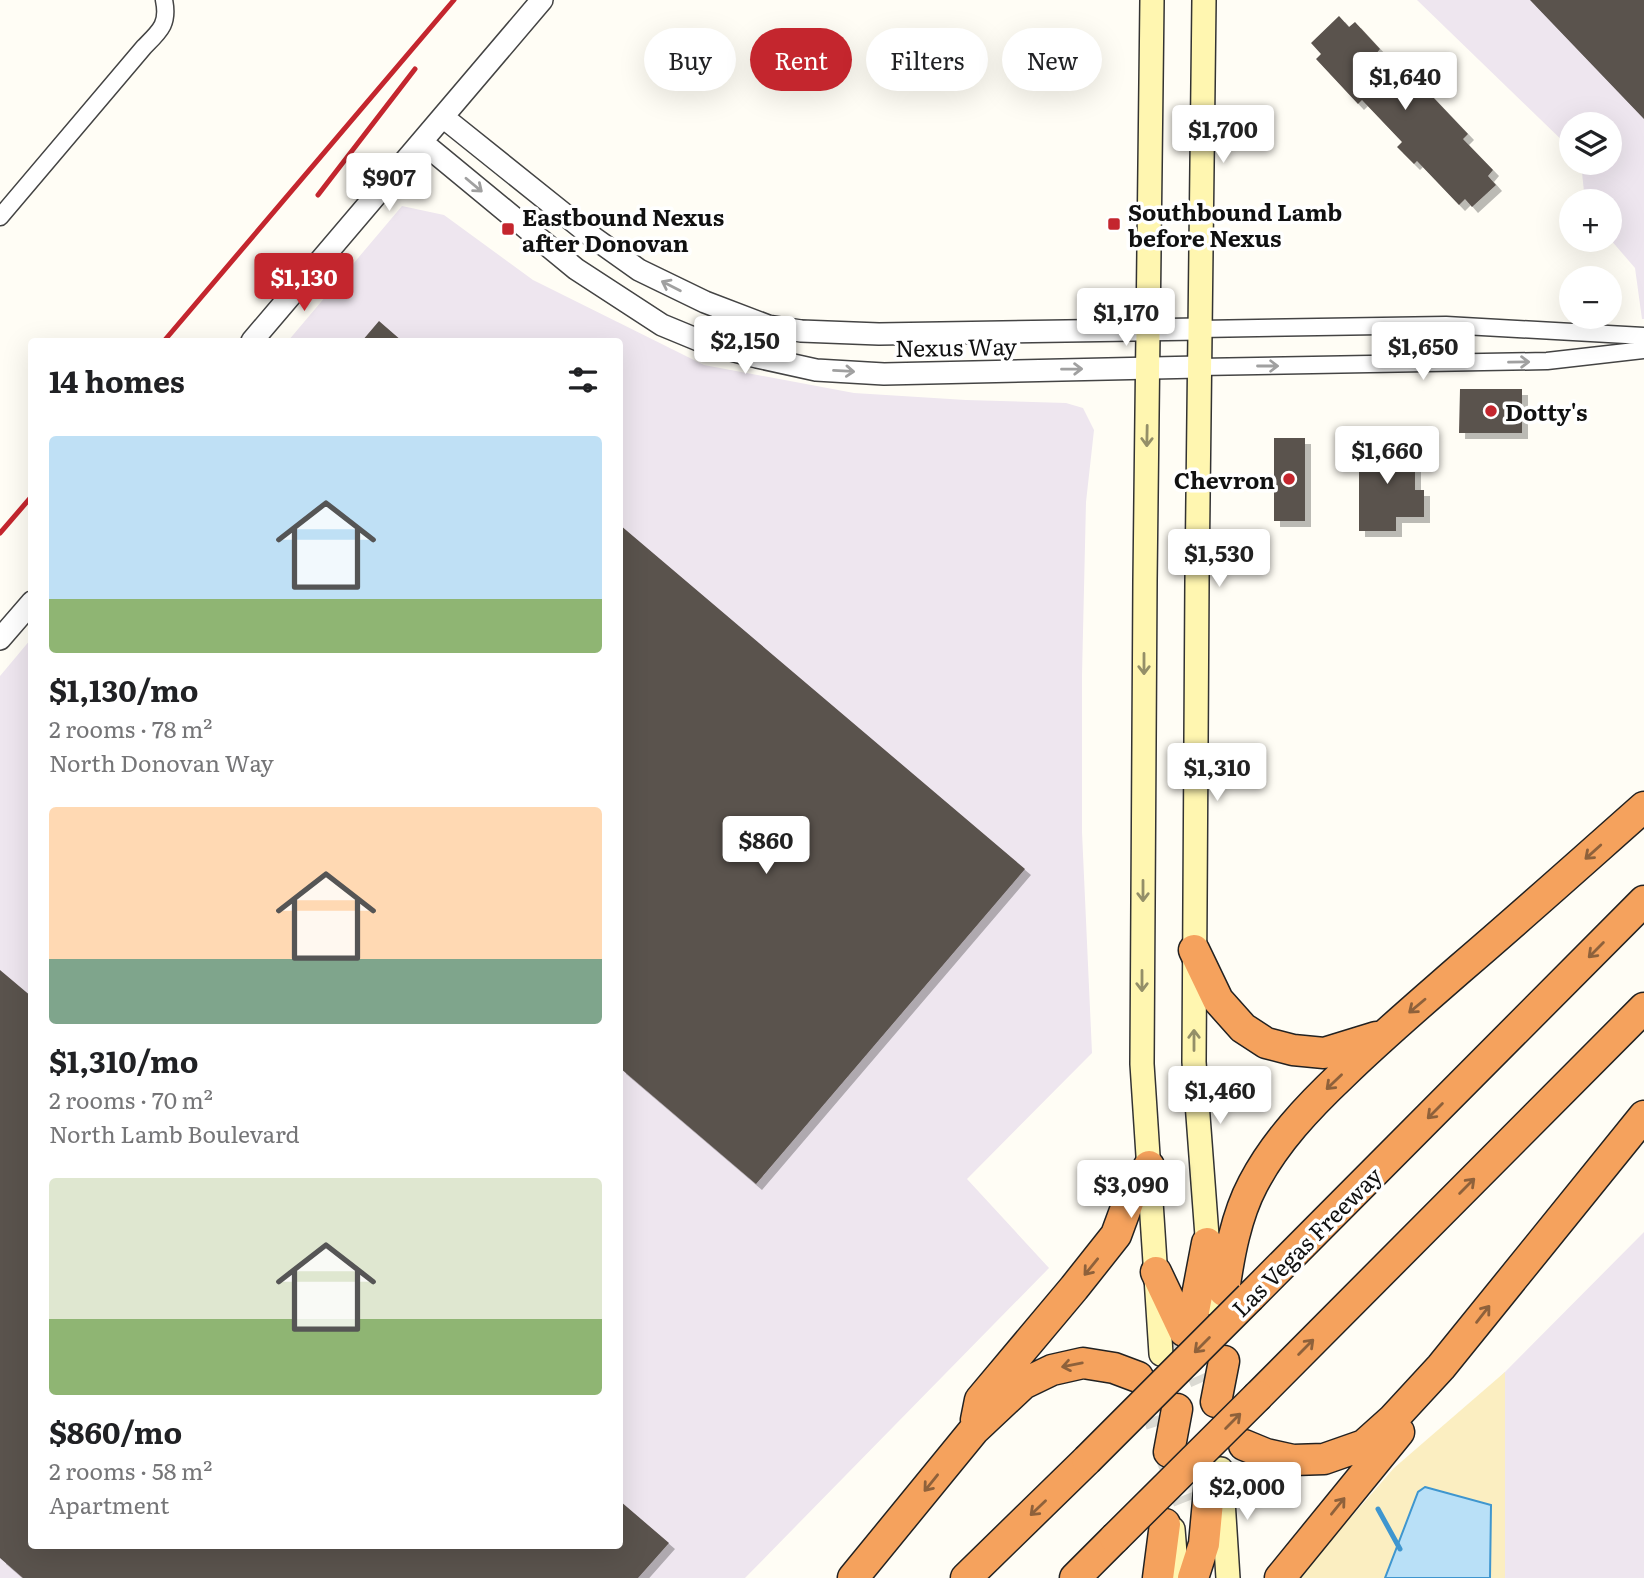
<!DOCTYPE html>
<html lang="en">
<head>
<meta charset="utf-8">
<style>
	:root { --surface:#fff; --page:#f6f6f6; --text:#202124; --muted:#757577; --accent:#c4262e }
	body { margin:0; font-family:Literata,serif; background:var(--page); color:var(--text); height:100vh; display:flex; flex-direction:column; font-size:26px; white-space:nowrap }
	* { box-sizing:border-box; margin:0 }
	p { font-size:23px; color:var(--muted) }
	.icon { flex:none; width:38px; height:38px; fill:none; stroke:currentColor; stroke-width:2; stroke-linecap:round; stroke-linejoin:round }
	.map { position:relative; flex:1; overflow:hidden }
	.sheet { position:absolute; left:28px; top:338px; width:595px; height:1211px; display:flex; flex-direction:column; background:var(--surface); border-radius:7px; box-shadow:0 7px 28px #0002 }
	.sheet>* { flex:none }
	.banner { position:absolute; left:644px; top:28px; width:665px; height:63px; display:flex; gap:14px }
	.controls { position:absolute; left:1559px; top:112px; display:grid; gap:14px }
	.controls a { display:grid; place-items:center; width:63px; height:63px; border-radius:50%; background:var(--surface); box-shadow:0 7px 28px #0002; font-size:35px }
	.price { position:absolute; translate:-50% -60px; padding:0 16px; border-radius:7px; background:#fff; color:#222; font-size:23px; line-height:46px; filter:drop-shadow(0 2px 4px #0008) }
	.price::after { content:''; position:absolute; left:50%; top:42px; width:21px; height:16px; margin-left:-10px; background:inherit; clip-path:polygon(0 0,100% 0,50% 100%) }
	.price.on { background:var(--accent); color:#fff }
	ul { padding:0; list-style:none }
	li { display:grid; align-content:center; gap:14px; height:371px; padding:0 21px }
	li span { display:grid; place-items:center; height:217px; border-radius:7px; color:#555 }
	li>.icon { margin-inline-start:auto }
	span .icon { width:126px; height:126px; fill:#fffc; stroke-width:1 }
	li b { font-size:30px }
	h2 { display:flex; justify-content:space-between; align-items:center; height:84px; padding:0 21px; font-size:30px }
	.pill { padding:0 24px; border-radius:32px; background:var(--surface); box-shadow:0 7px 28px #0002; font-size:24px; line-height:63px }
	.pill.on { background:var(--accent); color:#fff }
	.map>svg:first-child { display:block }
</style>
</head>
<body>
<div class="map">
<svg width="1644" height="1578" viewBox="0 0 1644 1578">
	<defs>
		<filter id="shadow"><feDropShadow dx="6" dy="6" stdDeviation="0" flood-color="#0004"/></filter>
	</defs>
	<rect width="100%" height="100%" fill="#fffdf5"/>
	<path fill="#eee6ef" d="M1417,0H1644V319H1642L1635,268L1610,239V201H1585L1581,163H1610V124H1572L1571,149Z
		M402,206L444,215L533,280L704,365L854,393L966,400L1066,403L1083,408L1094,430L1086,502L1082,675V832L1092,1053L967,1179L1049,1268L745,1578H0V676L31,639L32,1545H620V341H288Z
		M1644,1232V1578H1301L1505,1372Z"/>
	<path fill="#fbeec1" d="M1505,1372V1578H1298L1394,1468Z"/>
	<path fill="#b9e0f7" stroke="#3f96cf" stroke-width="2" d="M1425,1487L1491,1505L1490,1578H1385L1418,1492Z"/>
	<g fill="none" stroke-linecap="round" stroke-linejoin="round">
		<path stroke="#3f96cf" stroke-width="5" d="M1378,1509L1400,1549"/>
	</g>
	<path fill="#5a524d" filter="url(#shadow)" d="M1530,0H1644V119Z
		M1339,16L1349,27L1355,22L1380,49L1376,54L1403,82L1411,74L1468,134L1463,139L1493,170L1488,176L1496,185L1472,207L1465,199L1459,205L1417,161L1414,164L1397,147L1402,142L1362,100L1358,104L1316,59L1321,54L1311,43Z
		M379,321L402,341H362Z
		M1460,389H1522V433H1459Z
		M1274,438H1305V521H1274Z
		M1359,440H1396V454H1415V490H1424V517H1396V531H1359Z
		M620,525L1025,869L756,1184L620,1068Z
		M0,970L32,997V1545H620V1501L669,1543L638,1578H23L0,1558Z"/>
	<g fill="none" stroke-linecap="round" stroke-linejoin="round">
		<path stroke="#dbdad3" stroke-width="30" stroke-dasharray="30 15" stroke-linecap="butt" d="M1184,1333L1205,1381
			M1138,1377L1149,1386L1161,1425
			M1169,1453L1188,1501"/>
		<g stroke="#444" stroke-width="19">
			<path id="minor" d="M0,217L144,47C160,31 169,24 164,0
				M1200,329L1446,325L1644,336
				M1199,367L1547,361L1644,350"/>
		</g>
		<g stroke="#444" stroke-width="24">
			<path id="tertiary" d="M443,117L594,238L639,270L705,302L768,326L801,331L879,334L1200,329
				M422,142L576,269L662,325L708,344L757,357L816,370L884,374L1199,367
				M252,341L542,0
				M0,639L32,602"/>
		</g>
		<g stroke="#333" stroke-width="26">
			<path id="secondary" d="M1152,0L1145,581L1142,1064L1161,1354
				M1204,0L1197,581L1194,1062L1212,1303
				M1221,1469L1228,1578
				M1173,1529L1177,1578"/>
		</g>
		<g stroke="#222" stroke-width="33">
			<path id="motorway" d="M1194,950L1218,1000L1243,1028L1266,1043L1293,1050L1324,1053L1376,1037
				M1156,1272L1184,1331
				M1224,1291C1229,1256 1236,1216 1253,1184C1275,1142 1308,1107 1343,1074C1381,1037 1421,1003 1461,968C1523,915 1583,861 1644,807
				M1250,1297L1644,901
				M1192,1322L1207,1243
				M1258,1396L1644,1008
				M1216,1402L1224,1361
				M976,1420L980,1400L1074,1288L1116,1235L1130,1197L1149,1166
				M1244,1445L1266,1454L1293,1460L1324,1459L1364,1445L1393,1419L1441,1367L1644,1116
				M1169,1452L1177,1409
				M853,1578L974,1430L1023,1384L1052,1370L1083,1363L1114,1368L1138,1377
				M966,1578L1087,1460
				M1075,1578L1115,1538
				M1158,1578L1165,1524
				M1193,1578L1204,1544L1210,1480
				M1280,1578L1399,1432"/>
		</g>
		<use href="#minor" stroke="#fff" stroke-width="16"/>
		<use href="#tertiary" stroke="#fff" stroke-width="21"/>
		<use href="#secondary" stroke="#fff6b0" stroke-width="23"/>
		<use href="#motorway" stroke="#f5a25d" stroke-width="30"/>
		<path stroke="#c4262e" stroke-width="5" d="M318,195L415,69
			M164,341L454,0
			M0,533L32,496"/>
		<g stroke="#222" stroke-width="33" stroke-linecap="butt">
			<path id="motorway-bridge" d="M1087,1460L1250,1297
				M1115,1538L1258,1396"/>
		</g>
		<use href="#motorway-bridge" stroke="#f5a25d" stroke-width="30"/>
	</g>
	<defs><path id="oneway-shaft" d="M-6 0H5M1.5-3L5.5 0L1.5 3" fill="none" stroke-width="1.6" stroke-linecap="round" stroke-linejoin="round" transform="scale(1.75)"/></defs>
	<g stroke="#a0a0a0">
		<use href="#oneway-shaft" transform="translate(474 185) rotate(40)"/>
		<use href="#oneway-shaft" transform="translate(671 286) rotate(-153)"/>
		<use href="#oneway-shaft" transform="translate(1519 362) rotate(-1)"/>
		<use href="#oneway-shaft" transform="translate(1268 366)"/>
		<use href="#oneway-shaft" transform="translate(1072 369) rotate(-1)"/>
		<use href="#oneway-shaft" transform="translate(844 371) rotate(3)"/>
	</g>
	<g stroke="#948f68">
		<use href="#oneway-shaft" transform="translate(1147 436) rotate(91)"/>
		<use href="#oneway-shaft" transform="translate(1144 664) rotate(90)"/>
		<use href="#oneway-shaft" transform="translate(1143 891) rotate(90)"/>
		<use href="#oneway-shaft" transform="translate(1142 981) rotate(90)"/>
		<use href="#oneway-shaft" transform="translate(1194 1040) rotate(-90)"/>
	</g>
	<g stroke="#8e613b">
		<use href="#oneway-shaft" transform="translate(1593 852) rotate(138)"/>
		<use href="#oneway-shaft" transform="translate(1596 950) rotate(135)"/>
		<use href="#oneway-shaft" transform="translate(1417 1006) rotate(140)"/>
		<use href="#oneway-shaft" transform="translate(1334 1082) rotate(136)"/>
		<use href="#oneway-shaft" transform="translate(1435 1111) rotate(135)"/>
		<use href="#oneway-shaft" transform="translate(1467 1186) rotate(-45)"/>
		<use href="#oneway-shaft" transform="translate(1091 1267) rotate(129)"/>
		<use href="#oneway-shaft" transform="translate(1483 1314) rotate(-52)"/>
		<use href="#oneway-shaft" transform="translate(1202 1345) rotate(135)"/>
		<use href="#oneway-shaft" transform="translate(1306 1347) rotate(-45)"/>
		<use href="#oneway-shaft" transform="translate(1072 1365) rotate(169)"/>
		<use href="#oneway-shaft" transform="translate(1233 1421) rotate(-45)"/>
		<use href="#oneway-shaft" transform="translate(931 1483) rotate(129)"/>
		<use href="#oneway-shaft" transform="translate(1338 1506) rotate(-51)"/>
		<use href="#oneway-shaft" transform="translate(1038 1508) rotate(136)"/>
	</g>
	<g fill="#c4262e" stroke="#fff" stroke-width="2.5">
		<rect x="1107" y="217" width="14" height="14" rx="3.5"/>
		<rect x="501" y="222" width="14" height="14" rx="3.5"/>
		<circle cx="1491" cy="411" r="7"/>
		<circle cx="1289" cy="479" r="7"/>
	</g>
	<g text-anchor="middle" dominant-baseline="central" stroke-width="7" stroke-linejoin="round" paint-order="stroke">
		<g font-size="23" font-weight="bold" fill="#111" stroke="#fff" text-anchor="start">
			<text x="1128" y="211">Southbound Lamb<tspan x="1128" dy="26">before Nexus</tspan></text>
			<text x="522" y="216">Eastbound Nexus<tspan x="522" dy="26">after Donovan</tspan></text>
			<text x="1505" y="411">Dotty's</text>
			<text x="1275" y="479" text-anchor="end">Chevron</text>
		</g>
		<g font-size="23" fill="#111" stroke="#fff">
			<text transform="translate(956 346) rotate(-1)">Nexus Way</text>
			<text transform="translate(1306 1241) rotate(-45)">Las Vegas Freeway</text>
		</g>
	</g>
</svg>
<div class="controls">
<a><svg class="icon" aria-label="layers" viewBox="0 0 24 24"><path d="M12 4l9 5-9 5-9-5zM3 14l9 5 9-5"/></svg></a>
<a>+</a>
<a>−</a>
</div>
<b class="price" style="left:1405px;top:112px">$1,640</b>
<b class="price" style="left:1223px;top:165px">$1,700</b>
<b class="price" style="left:389px;top:213px">$907</b>
<b class="price on" style="left:304px;top:313px">$1,130</b>
<b class="price" style="left:1126px;top:348px">$1,170</b>
<b class="price" style="left:745px;top:376px">$2,150</b>
<b class="price" style="left:1423px;top:382px">$1,650</b>
<b class="price" style="left:1387px;top:486px">$1,660</b>
<b class="price" style="left:1219px;top:589px">$1,530</b>
<b class="price" style="left:1217px;top:803px">$1,310</b>
<b class="price" style="left:766px;top:876px">$860</b>
<b class="price" style="left:1220px;top:1126px">$1,460</b>
<b class="price" style="left:1131px;top:1220px">$3,090</b>
<b class="price" style="left:1247px;top:1522px">$2,000</b>
<div class="banner">
<a class="pill">Buy</a>
<a class="pill on">Rent</a>
<a class="pill">Filters</a>
<a class="pill">New</a>
</div>
<section class="sheet">
<h2>14 homes<svg class="icon" aria-label="filters" viewBox="0 0 24 24"><path d="M4 7h16M4 17h16"/><circle cx="9" cy="7" r="2"/><circle cx="15" cy="17" r="2"/></svg></h2>
<ul>
<li><span style="background:linear-gradient(#bfe0f5 75%,#8fb573 0)"><svg class="icon" aria-label="home" viewBox="0 0 24 24"><path d="M3 11l9-7 9 7M6 9v11h12V9"/></svg></span><div><b>$1,130/mo</b><p>2 rooms · 78 m²</p><p>North Donovan Way</p></div></li>
<li><span style="background:linear-gradient(#ffd9b3 70%,#7fa58c 0)"><svg class="icon" aria-label="home" viewBox="0 0 24 24"><path d="M3 11l9-7 9 7M6 9v11h12V9"/></svg></span><div><b>$1,310/mo</b><p>2 rooms · 70 m²</p><p>North Lamb Boulevard</p></div></li>
<li><span style="background:linear-gradient(#dfe7d0 65%,#8fb573 0)"><svg class="icon" aria-label="home" viewBox="0 0 24 24"><path d="M3 11l9-7 9 7M6 9v11h12V9"/></svg></span><div><b>$860/mo</b><p>2 rooms · 58 m²</p><p>Apartment</p></div></li>
</ul>
</section>
</div>
</body>
</html>
